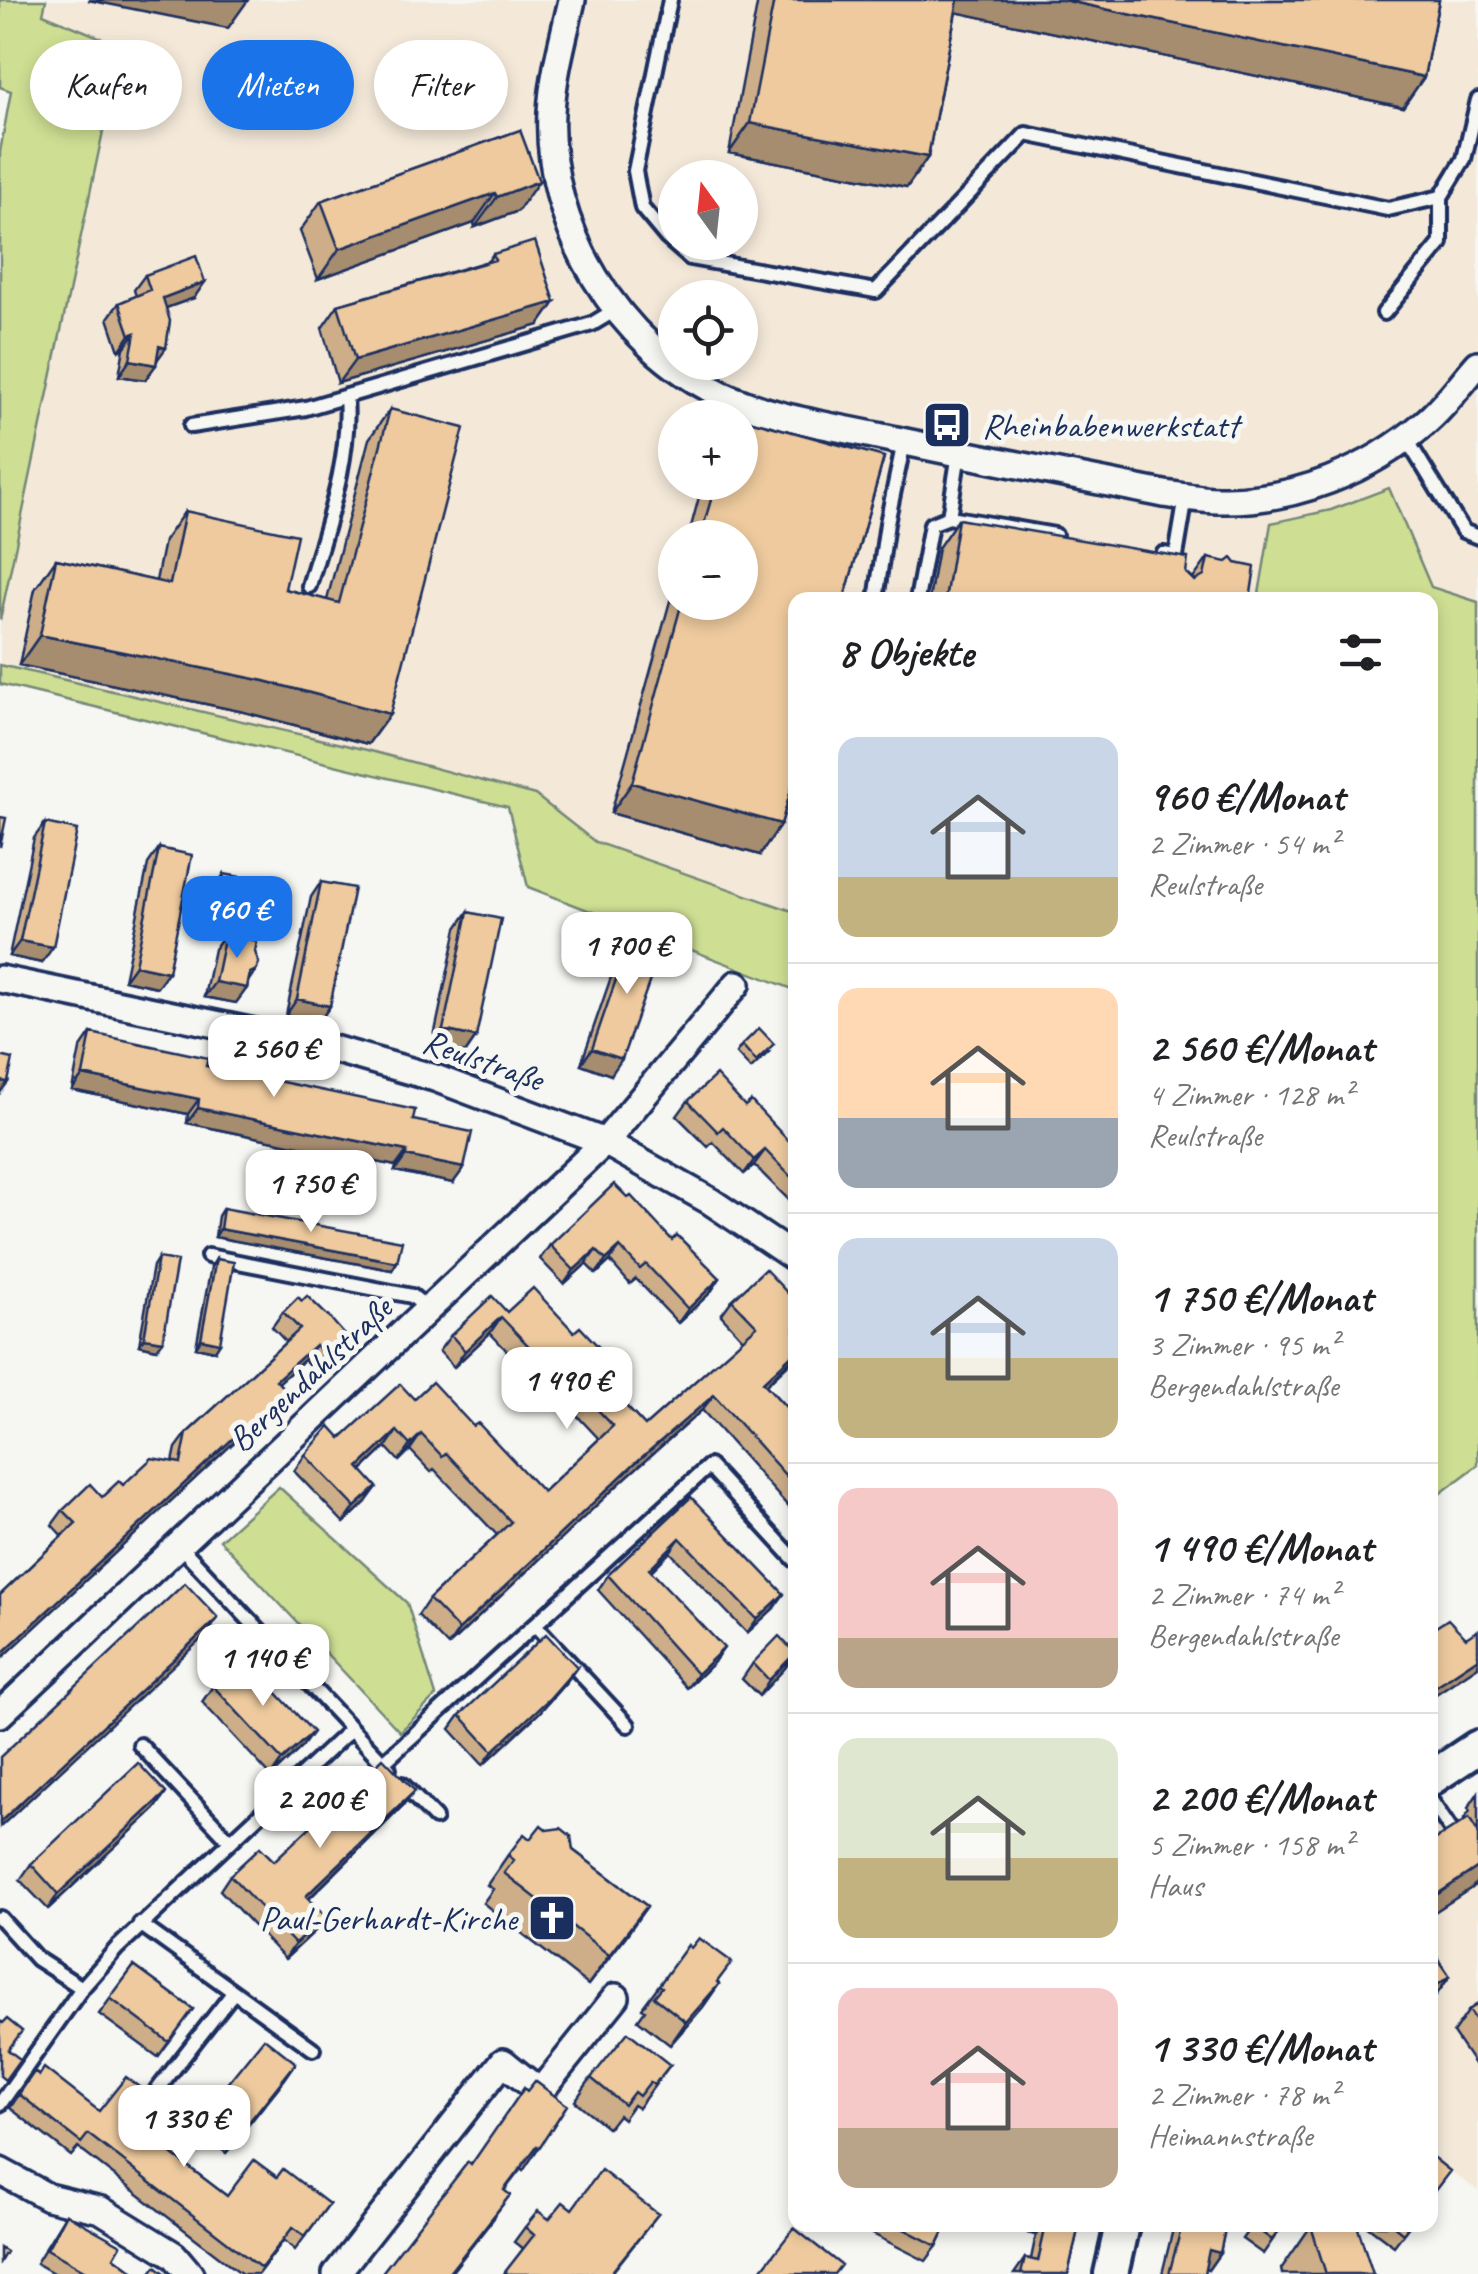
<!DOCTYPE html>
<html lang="de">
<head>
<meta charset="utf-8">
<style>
	:root { --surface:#fff; --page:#f6f6f6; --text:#202124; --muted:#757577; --line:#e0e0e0; --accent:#1a73e8 }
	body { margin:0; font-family:Caveat,sans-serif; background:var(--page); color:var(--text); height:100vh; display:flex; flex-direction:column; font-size:38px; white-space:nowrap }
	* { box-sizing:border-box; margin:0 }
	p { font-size:32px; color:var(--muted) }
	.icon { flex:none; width:55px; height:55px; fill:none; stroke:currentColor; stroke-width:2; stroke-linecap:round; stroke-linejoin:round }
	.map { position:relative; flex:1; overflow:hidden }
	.side { position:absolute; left:788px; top:592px; width:650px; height:1640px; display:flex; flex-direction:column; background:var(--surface); border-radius:20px; box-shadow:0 5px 15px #0003 }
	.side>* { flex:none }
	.top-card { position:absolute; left:30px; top:40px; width:608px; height:90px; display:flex; gap:20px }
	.needle { width:65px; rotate:345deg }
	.fabs { position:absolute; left:658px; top:160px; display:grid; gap:20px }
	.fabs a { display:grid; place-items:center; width:100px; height:100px; border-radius:50%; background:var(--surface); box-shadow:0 5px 15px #0003; font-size:50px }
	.price { position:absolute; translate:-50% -85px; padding:0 22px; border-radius:20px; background:#fff; color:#222; font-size:32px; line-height:65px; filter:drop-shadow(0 2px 5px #0008) }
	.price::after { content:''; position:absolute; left:50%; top:60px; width:30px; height:22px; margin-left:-15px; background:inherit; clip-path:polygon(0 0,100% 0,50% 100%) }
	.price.active { background:var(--accent); color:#fff }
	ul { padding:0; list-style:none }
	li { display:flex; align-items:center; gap:30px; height:250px; padding:0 50px }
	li+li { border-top:2px solid var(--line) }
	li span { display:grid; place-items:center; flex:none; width:280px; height:200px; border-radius:20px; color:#555 }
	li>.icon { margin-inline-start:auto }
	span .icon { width:120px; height:120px; fill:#fffc; stroke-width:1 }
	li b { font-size:42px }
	h2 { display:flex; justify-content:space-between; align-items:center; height:120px; padding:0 50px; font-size:42px }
	.tag { padding:0 35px; border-radius:45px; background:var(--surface); box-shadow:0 5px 15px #0003; font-size:35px; line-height:90px }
	.tag.active { background:var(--accent); color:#fff }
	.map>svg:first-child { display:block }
</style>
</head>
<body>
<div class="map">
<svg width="1478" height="2274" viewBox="0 0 1478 2274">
	<rect width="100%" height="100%" fill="#f6f6f2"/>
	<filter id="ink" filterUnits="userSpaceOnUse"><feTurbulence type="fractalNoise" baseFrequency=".01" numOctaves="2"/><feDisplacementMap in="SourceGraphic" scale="20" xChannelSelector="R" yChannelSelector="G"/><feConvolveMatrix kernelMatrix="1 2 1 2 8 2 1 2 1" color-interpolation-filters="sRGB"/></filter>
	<g filter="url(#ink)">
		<path fill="#f4e9d9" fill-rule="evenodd" d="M46,0H1478V602L1431,587L1389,488L1331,510L1271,523L1258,600H795V912L595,842L535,795L367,750L0,664V619ZM675,178H740V242H675ZM675,298H740V362H675ZM675,418H740V482H675ZM675,538H740V602H675Z
			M1445,1802L1478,1851V2191L1430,2156V1812Z"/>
		<path fill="#cedf93" stroke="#748778" stroke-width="2.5" d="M0,0H46L43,14L121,46L0,620V152L11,91L0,87Z
			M1389,488L1431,587L1478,602V1465L1430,1501V600H1258L1271,523L1331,510Z
			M0,665L367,750L535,795L595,842L795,912V990L528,887L508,807L0,684Z
			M279,1487L407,1603L436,1696L400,1732L220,1540Z"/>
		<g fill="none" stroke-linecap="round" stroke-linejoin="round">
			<g stroke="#1b2f5e" stroke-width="20">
				<path id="service" d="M670,0L635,171L642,208L667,238L690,258L876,291L1026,134L1388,209L1441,197L1464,159L1478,100
					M1384,313L1441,243V197
					M191,426L306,408L592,324L617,309
					M1406,438L1463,531L1478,537
					M959,453L949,517L1055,535
					M1163,554L1176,556L1186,497
					M309,586C327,523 351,461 346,396
					M876,600L887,523L904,442
					M917,600L931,524L949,517
					M208,1256L412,1296L429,1310
					M178,1544L389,1769
					M535,1625L628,1725
					M140,1745L230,1841
					M383,1763L709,1466L795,1560
					M402,1784L435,1818
					M1430,1799L1478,1870
					M0,1918L37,1959L82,1988
					M140,1924L313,2049
					M151,2098L233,1993
					M0,2104L82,1988L117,1948L351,1729"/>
			</g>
			<g stroke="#1b2f5e" stroke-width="32">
				<path id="minor" d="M572,0C564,36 553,75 551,112C545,226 618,346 721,394C772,418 827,425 882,437C975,457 1070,475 1164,494C1181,496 1200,500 1218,500C1293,502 1370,471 1426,422C1445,406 1461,383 1478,364
					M0,979L326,1047L435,1078L605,1142L710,1201L795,1258
					M0,1714L605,1142L737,984
					M0,2171L48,2197L101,2210L174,2255L190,2274
					M336,2274L503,2062L540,2092L616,1997"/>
			</g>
			<g stroke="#1b2f5e" stroke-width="40">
				<path id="tertiary" d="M1430,1779L1478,1747
					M1111,2274L1122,2225"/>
			</g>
			<use href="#service" stroke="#f6f6f2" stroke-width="12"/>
			<use href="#minor" stroke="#f6f6f2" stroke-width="25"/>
			<use href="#tertiary" stroke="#f6f6f2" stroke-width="32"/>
		</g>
		<path fill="#cdae88" stroke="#1b2f5e" stroke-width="2.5" d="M758,0H1439L1424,77L1403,107L956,12L928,157L907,187L729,153Z
			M520,130L518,211L475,227L474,223L318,279L300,231L321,201Z
			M493,254L555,302L539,325L338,383L322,328L338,305L488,261Z
			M145,275L194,298L166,308L157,361L145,380L119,376L124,348L119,351L108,318L119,303L136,296L134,290Z
			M390,409V714L368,744L244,712L19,665L35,589L56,559L156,581L164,541L185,511L285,589L327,600L369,439Z
			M734,416L884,457L844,600H795V776L781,824L760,855L611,813L675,583V602H740V538H688L703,482H740V418H733Z
			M958,519L1186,573L1193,579L1208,558L1250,600H929L938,548Z
			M45,823L42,963L9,956L34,838Z
			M159,848L168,972L157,987L124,980L148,864Z
			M224,874L233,922L211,918L219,882Z
			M321,882L330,1006L319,1022L286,1015L311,897Z
			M468,912L476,1037L465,1053L432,1046L457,928Z
			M225,934L248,981L247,988L236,1003L204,997L214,949Z
			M631,936L611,1075L581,1064L620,951Z
			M91,1033L206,1066L413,1120L453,1183L395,1171L396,1166L187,1123L188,1114L72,1090L80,1049Z
			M742,1045L769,1052L751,1069L736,1053Z
			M688,1101L745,1106L795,1148V1206L754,1165L744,1174L713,1142L708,1147L677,1116Z
			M628,1198L672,1240L720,1278L710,1293L678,1323L636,1279L630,1284L610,1261L596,1274L586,1264L564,1284L540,1259L550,1245Z
			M223,1208L397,1262L392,1270L215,1237L218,1216Z
			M158,1258L157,1349L139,1345L153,1266Z
			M216,1259L215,1351L196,1347L211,1267Z
			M732,1300L795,1301V1358L766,1385L795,1417V1514L702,1410L623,1480L448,1646L418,1615L429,1599L497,1535L434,1469L431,1472L410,1450L399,1461L386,1447L362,1470L366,1502L344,1523L294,1471L305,1455L414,1399L473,1426L543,1492L599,1439L537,1373L532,1377L490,1333L454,1367L439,1351L451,1335L507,1312L609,1388L645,1426L743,1339L721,1315Z
			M283,1312L344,1334L333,1349L312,1369L304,1360L278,1383L274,1405L0,1660V1595L62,1536L52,1525L63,1510L102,1497L123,1485L173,1462L176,1448L187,1433L286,1342L272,1327Z
			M691,1497L774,1608L747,1633L670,1552L651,1571L714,1662L687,1688L598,1590L608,1575Z
			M795,1654L785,1668L759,1696L742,1679L753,1663Z
			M577,1667L567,1681L539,1713L483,1765L450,1729L460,1715Z
			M213,1686L302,1747L271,1776L202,1702Z
			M166,1793L155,1809L48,1909L20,1880L31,1864Z
			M1478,1793V1880L1473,1887L1464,1819L1470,1811L1468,1808Z
			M404,1805L309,1899L325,1916L315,1931L285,1959L220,1890L230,1875L274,1861Z
			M530,1839L573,1850L647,1906L588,1985L483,1903L493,1889L487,1885L508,1855Z
			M134,1966L193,2009L158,2057L99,2014Z
			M718,1983L719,1984L703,2007L670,2045L638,2020L645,2010L642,2008L659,1985Z
			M1478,2004V2070L1453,2033L1469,2010Z
			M296,2063L226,2153L194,2127L204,2112Z
			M670,2065L638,2108L633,2105L623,2119L618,2115L608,2128L575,2101L591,2078Z
			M34,2072L99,2111L132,2124L227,2196L277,2177L329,2204L295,2250L284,2240L258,2274H242L78,2148L71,2156L10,2108Z
			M527,2091L567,2105L523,2171L521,2169L504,2191L494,2218L450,2274H381L471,2165Z
			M572,2209L658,2214L611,2274H504L523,2249L514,2242L525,2227L549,2219Z
			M66,2214L114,2257L137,2274H55L36,2263Z
			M862,2225H947L937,2246L926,2261L861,2228Z
			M1030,2225H1079L1068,2274H1014L1025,2258L1031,2259L1036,2235L1028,2233Z
			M1174,2225H1229L1227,2228L1225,2227L1220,2253L1208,2270L1205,2269L1204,2274H1162Z
			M1252,2225H1283L1263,2254L1242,2239Z
			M1366,2225H1410L1394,2246Z
			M1311,2226L1373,2274H1282L1281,2269Z"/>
		<path fill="#a78d6f" stroke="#1b2f5e" stroke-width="2.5" d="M88,0H248L228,28Z
			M947,0H1063L1424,77L1403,107L941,9Z
			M750,123L928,157L907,187L729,153Z
			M539,181L518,211L475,227L497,197Z
			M495,193L474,223L318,279L339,249Z
			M205,282L194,298L152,313L163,298Z
			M555,302L539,325L338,383L355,360Z
			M135,333L124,348L119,351L130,335Z
			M159,346L166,348L155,363Z
			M130,360L156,365L145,380L119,376Z
			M40,635L265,681L390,714L368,744L244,712L19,665Z
			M632,783L781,824L760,855L611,813Z
			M217,910L238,914L233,922L211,918Z
			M20,941L53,947L42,963L9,956Z
			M135,965L168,972L157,987L124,980Z
			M256,970L245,986L247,988L236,1003L204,997L215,982Z
			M297,999L330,1006L319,1022L286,1015Z
			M443,1030L476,1037L465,1053L432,1046Z
			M592,1049L622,1059L611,1075L581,1064Z
			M83,1075L199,1099L188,1114L72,1090Z
			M0,1081L8,1082L0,1093Z
			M198,1108L407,1151L396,1166L187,1123Z
			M765,1150L754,1165L744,1174L754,1160Z
			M406,1156L464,1168L453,1183L395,1171Z
			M220,1229L397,1262L392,1270L215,1237Z
			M620,1247L610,1261L596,1274L606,1260Z
			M596,1250L586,1264L564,1284L574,1270Z
			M720,1278L710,1293L678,1323L688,1309Z
			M501,1317L490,1333L454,1367L465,1351Z
			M344,1334L333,1349L312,1369L323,1354Z
			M144,1338L163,1341L157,1349L139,1345Z
			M201,1339L220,1343L215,1351L196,1347Z
			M315,1345L304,1360L265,1395L276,1380Z
			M795,1352L794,1357L752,1398L763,1382Z
			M285,1390L274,1405L0,1660V1655Z
			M714,1395L702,1410L623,1480L448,1646L459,1630L634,1464Z
			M397,1431L386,1447L348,1483L359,1467Z
			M421,1434L410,1450L399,1461L410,1445Z
			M377,1487L366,1502L344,1523L355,1507Z
			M680,1538L670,1552L639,1583L649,1569Z
			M784,1594L774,1608L747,1633L757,1619Z
			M218,1618L208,1633L0,1827V1822Z
			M724,1648L714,1662L687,1688L697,1674Z
			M795,1653L785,1668L759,1696L769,1680Z
			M1478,1658V1666L1430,1698V1690Z
			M577,1667L567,1681L539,1713L483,1765L493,1751Z
			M313,1732L302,1747L271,1776L282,1760Z
			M415,1791L404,1805L296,1911L306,1896Z
			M166,1793L155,1809L48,1909L58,1894Z
			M1478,1867V1880L1473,1887L1430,1915V1899Z
			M647,1906L626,1936L588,1985L609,1955Z
			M325,1916L315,1931L285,1959L295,1944Z
			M1450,1976L1430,2004V1990Z
			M719,1984L703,2007L670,2045L686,2022Z
			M296,2063L285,2079L226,2153L237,2137Z
			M510,2195L450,2274H448Z
			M1034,2225H1043L1036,2235L1028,2233Z
			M1209,2250L1220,2253L1208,2270L1197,2267Z"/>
		<path fill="#eeca9e" stroke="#1b2f5e" stroke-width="2.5" d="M774,0H958L928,157L750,123Z
			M1063,0H1439L1424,77Z
			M520,130L539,181L497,197L495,193L339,249L321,201Z
			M535,241L555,302L355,360L338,305L495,260L493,254Z
			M196,256L205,282L163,298L170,321L166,348L159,346L156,365L130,360L135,333L130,335L119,303L150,290L145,275Z
			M390,409L464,428L390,714L265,681L40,635L56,559L170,584L185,511L297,535L285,589L339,603Z
			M734,416L884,457L844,600H795V776L781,824L632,783L682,602H740V538H700L716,482H740V418H734Z
			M958,519L1188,558L1186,573L1195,581L1204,576L1208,558L1227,562L1232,558L1236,563L1255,567L1250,600H945Z
			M0,817L6,818L0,847Z
			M45,823L77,830L53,947L20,941Z
			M159,848L192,855L168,972L135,965Z
			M224,874L246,878L238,914L217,910Z
			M321,882L354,888L330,1006L297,999Z
			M468,912L501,919L476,1037L443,1030Z
			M225,934L257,941L255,952L259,963L256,970L250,973L247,988L215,982Z
			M631,936L662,946L622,1059L592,1049Z
			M759,1028L774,1044L756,1061L742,1045Z
			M91,1033L208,1058L206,1066L415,1110L413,1120L472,1132L464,1168L406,1156L407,1151L198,1108L199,1099L83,1075Z
			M0,1056L13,1059L8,1082L0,1081Z
			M716,1075L745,1106L751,1101L795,1148V1181L765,1150L754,1160L723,1127L718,1132L688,1101Z
			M614,1184L628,1198L631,1196L672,1240L677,1235L720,1278L688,1309L646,1264L640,1269L620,1247L606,1260L596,1250L574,1270L550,1245Z
			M223,1208L402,1241L397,1262L220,1229Z
			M158,1258L177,1261L163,1341L144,1338Z
			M216,1259L234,1262L220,1343L201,1339Z
			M765,1269L795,1301V1352L763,1382L795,1417V1486L714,1395L634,1464L459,1630L429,1599L511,1522L446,1453L442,1456L421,1434L410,1445L397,1431L359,1467L377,1487L355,1507L305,1455L330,1426L341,1438L400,1384L414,1399L432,1382L473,1426L478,1423L543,1492L613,1426L548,1357L543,1361L501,1317L465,1351L451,1335L492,1296L507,1312L533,1288L574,1332L580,1327L621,1371L606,1385L645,1426L757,1326L732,1300Z
			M307,1296L331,1319L344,1334L323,1354L315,1345L276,1380L285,1390L0,1655V1595L76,1523L63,1510L90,1484L102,1497L119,1481L123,1485L152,1458L181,1463L187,1433L300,1329L283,1312L298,1297L302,1301Z
			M691,1497L784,1594L757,1619L680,1538L649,1569L724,1648L697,1674L608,1575Z
			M185,1583L218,1618L0,1822V1757Z
			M1448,1619L1466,1638L1478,1630V1658L1430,1690V1631Z
			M546,1634L577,1667L549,1699L493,1751L460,1715Z
			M779,1636L795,1653L769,1680L753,1663Z
			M244,1658L313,1732L282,1760L213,1686Z
			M383,1758L415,1791L306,1896L325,1916L295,1944L230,1875L260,1847L274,1861Z
			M138,1763L166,1793L58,1894L31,1864Z
			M1469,1818L1478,1832V1867L1430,1899V1843Z
			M541,1825L547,1830L561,1828L571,1836L573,1850L647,1906L609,1955L504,1873L514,1860L508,1855L524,1834L530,1839Z
			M699,1938L732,1962L717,1982L719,1984L686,2022L654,1997L662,1987L659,1985L688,1945L691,1948Z
			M1430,1947L1450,1976L1430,1990Z
			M134,1966L193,2009L169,2042L110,1998Z
			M1478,2004V2023L1469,2010Z
			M7,2019L22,2031L8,2050L20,2059L5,2080L0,2076V2021L3,2023Z
			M628,2032L670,2065L654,2085L650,2082L639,2096L634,2092L624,2105L591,2078Z
			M264,2038L296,2063L237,2137L204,2112Z
			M44,2068L99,2111L126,2077L152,2097L131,2123L227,2196L254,2160L277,2177L283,2169L329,2204L305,2236L293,2227L261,2268L88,2134L81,2143L19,2094L34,2072L39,2076Z
			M535,2081L567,2105L539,2148L537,2146L504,2190L510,2195L448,2274H381L468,2162L471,2165L524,2088L527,2091Z
			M1430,2155L1450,2171L1430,2197Z
			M601,2170L658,2214L610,2274H508L505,2272L534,2235L525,2227L538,2211L549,2219L563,2202L572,2209Z
			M66,2214L121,2245L114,2257L137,2274H91L47,2249Z
			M896,2225H947L937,2246Z
			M1046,2225H1079L1068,2274H1021L1025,2258L1038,2261Z
			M1182,2225H1226L1220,2253L1209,2250L1204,2274H1169Z
			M1252,2225H1283L1272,2240Z
			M1314,2225H1357L1373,2274H1326L1311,2226Z
			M1393,2225H1409L1403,2233Z
			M794,2228L841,2265L834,2274H768L762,2269Z
			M0,2248L6,2252L0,2262Z
			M156,2266L166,2274H150Z"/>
	</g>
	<defs>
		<g id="bus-square" transform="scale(2.5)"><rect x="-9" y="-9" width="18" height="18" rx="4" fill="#1b2f5e" stroke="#f6f6f2"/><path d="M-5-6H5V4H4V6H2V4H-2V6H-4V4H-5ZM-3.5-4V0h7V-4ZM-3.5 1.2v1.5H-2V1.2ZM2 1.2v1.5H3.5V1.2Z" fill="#fff"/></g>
		<g id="church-square" transform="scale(2.5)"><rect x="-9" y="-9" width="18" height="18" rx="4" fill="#1b2f5e" stroke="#f6f6f2"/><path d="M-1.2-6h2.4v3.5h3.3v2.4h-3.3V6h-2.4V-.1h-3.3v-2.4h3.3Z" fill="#fff"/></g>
	</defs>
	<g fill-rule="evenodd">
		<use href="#bus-square" x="947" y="425"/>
		<use href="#church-square" x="552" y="1918"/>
	</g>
	<g text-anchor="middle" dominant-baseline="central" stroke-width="10" stroke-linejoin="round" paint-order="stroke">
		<g font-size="35" fill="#1b2f5e" stroke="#f6f6f2" text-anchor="start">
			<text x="982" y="425">Rheinbabenwerkstatt</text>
			<text x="517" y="1918" text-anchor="end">Paul-Gerhardt-Kirche</text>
		</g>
		<g font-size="35" fill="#1b2f5e" stroke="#f6f6f2">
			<text transform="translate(483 1060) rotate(19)">Reulstraße</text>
			<text transform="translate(310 1374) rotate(-43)">Bergendahlstraße</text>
		</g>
	</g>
</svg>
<div class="fabs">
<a><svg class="needle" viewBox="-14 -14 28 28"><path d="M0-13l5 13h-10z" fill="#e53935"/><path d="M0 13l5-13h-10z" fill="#757577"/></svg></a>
<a><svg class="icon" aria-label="locate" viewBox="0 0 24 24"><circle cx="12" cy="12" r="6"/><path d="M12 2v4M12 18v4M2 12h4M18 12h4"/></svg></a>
<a>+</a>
<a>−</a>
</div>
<b class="price active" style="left:237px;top:961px">960 €</b>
<b class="price" style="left:627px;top:997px">1 700 €</b>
<b class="price" style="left:274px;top:1100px">2 560 €</b>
<b class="price" style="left:311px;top:1235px">1 750 €</b>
<b class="price" style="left:567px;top:1432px">1 490 €</b>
<b class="price" style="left:263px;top:1709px">1 140 €</b>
<b class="price" style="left:320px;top:1851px">2 200 €</b>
<b class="price" style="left:184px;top:2170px">1 330 €</b>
<div class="top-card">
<a class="tag">Kaufen</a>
<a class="tag active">Mieten</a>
<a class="tag">Filter</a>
</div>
<section class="side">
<h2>8 Objekte<svg class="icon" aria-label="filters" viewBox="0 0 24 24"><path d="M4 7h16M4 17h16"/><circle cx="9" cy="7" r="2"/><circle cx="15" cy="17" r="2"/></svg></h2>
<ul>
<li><span style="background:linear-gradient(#c9d6e8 70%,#c2b280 0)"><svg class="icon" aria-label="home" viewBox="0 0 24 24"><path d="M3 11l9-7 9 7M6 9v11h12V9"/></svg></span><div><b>960 €/Monat</b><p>2 Zimmer · 54 m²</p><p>Reulstraße</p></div></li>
<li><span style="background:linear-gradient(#ffd9b3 65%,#9aa5b1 0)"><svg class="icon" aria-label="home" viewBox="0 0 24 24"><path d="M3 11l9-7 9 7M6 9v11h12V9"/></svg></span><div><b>2 560 €/Monat</b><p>4 Zimmer · 128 m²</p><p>Reulstraße</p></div></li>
<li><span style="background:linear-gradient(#c9d6e8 60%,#c2b280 0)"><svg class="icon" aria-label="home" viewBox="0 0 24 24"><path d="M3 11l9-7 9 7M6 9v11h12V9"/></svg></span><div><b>1 750 €/Monat</b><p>3 Zimmer · 95 m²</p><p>Bergendahlstraße</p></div></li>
<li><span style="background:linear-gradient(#f6c9c9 75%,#b9a48a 0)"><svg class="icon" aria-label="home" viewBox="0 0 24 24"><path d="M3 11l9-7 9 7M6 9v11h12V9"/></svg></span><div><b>1 490 €/Monat</b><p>2 Zimmer · 74 m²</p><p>Bergendahlstraße</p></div></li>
<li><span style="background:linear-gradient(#dfe7d0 60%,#c2b280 0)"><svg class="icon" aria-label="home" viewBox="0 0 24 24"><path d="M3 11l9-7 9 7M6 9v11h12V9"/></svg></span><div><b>2 200 €/Monat</b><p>5 Zimmer · 158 m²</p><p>Haus</p></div></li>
<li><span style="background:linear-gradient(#f6c9c9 70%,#b9a48a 0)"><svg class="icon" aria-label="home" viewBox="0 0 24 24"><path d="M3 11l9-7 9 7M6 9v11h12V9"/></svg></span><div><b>1 330 €/Monat</b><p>2 Zimmer · 78 m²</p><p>Heimannstraße</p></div></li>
</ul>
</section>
</div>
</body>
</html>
